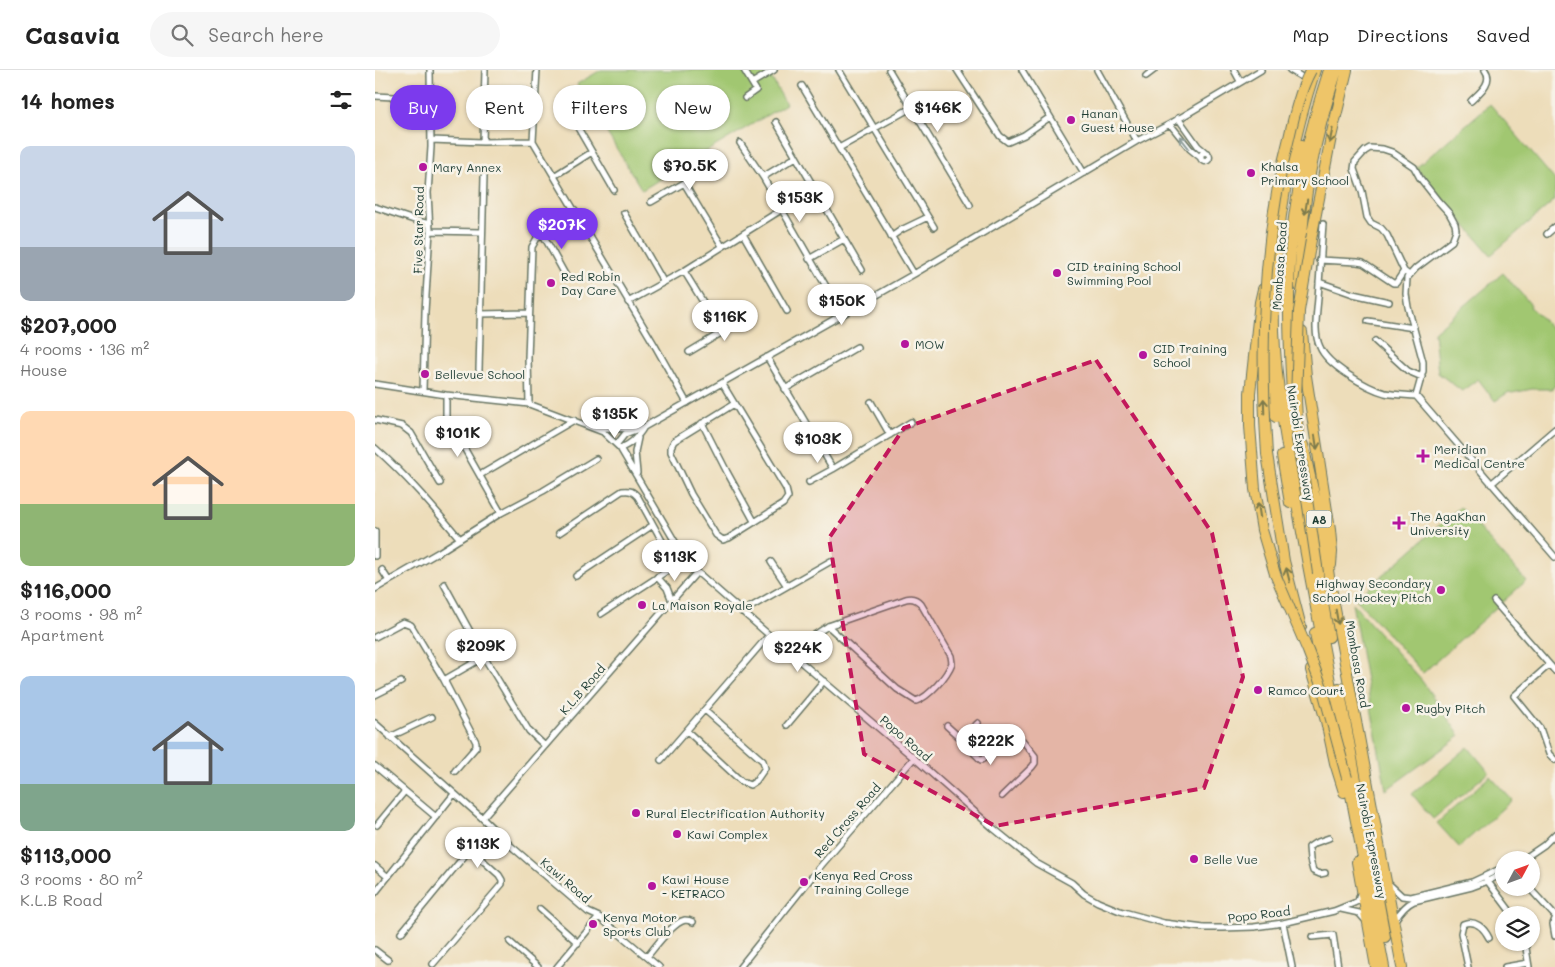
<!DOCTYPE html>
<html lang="en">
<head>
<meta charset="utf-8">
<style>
	:root { --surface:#fff; --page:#f6f6f6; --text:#222; --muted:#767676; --line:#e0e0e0; --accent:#7c3aed }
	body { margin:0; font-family:Mali,sans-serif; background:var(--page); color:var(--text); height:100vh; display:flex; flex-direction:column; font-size:19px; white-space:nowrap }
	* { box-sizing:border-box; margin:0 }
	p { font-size:16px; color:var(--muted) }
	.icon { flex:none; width:28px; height:28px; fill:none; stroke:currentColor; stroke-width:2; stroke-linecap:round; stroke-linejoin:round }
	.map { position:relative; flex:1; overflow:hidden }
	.panel { display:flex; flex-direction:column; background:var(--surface); width:375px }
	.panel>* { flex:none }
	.banner { position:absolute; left:15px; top:15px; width:475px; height:45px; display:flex; gap:10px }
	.needle { width:32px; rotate:49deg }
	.fabs { position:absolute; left:1120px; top:781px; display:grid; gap:10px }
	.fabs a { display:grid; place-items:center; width:45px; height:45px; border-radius:50%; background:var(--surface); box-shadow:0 1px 4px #0004; font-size:25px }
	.price { position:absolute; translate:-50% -42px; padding:0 11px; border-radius:18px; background:#fff; color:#222; font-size:16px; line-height:32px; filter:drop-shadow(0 1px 2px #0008) }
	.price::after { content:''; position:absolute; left:50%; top:30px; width:15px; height:11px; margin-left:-8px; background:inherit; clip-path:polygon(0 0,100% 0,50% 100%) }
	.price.active { background:var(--accent); color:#fff }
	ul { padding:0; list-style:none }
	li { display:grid; align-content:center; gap:10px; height:265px; padding:0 20px }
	li span { display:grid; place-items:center; height:155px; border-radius:10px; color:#555 }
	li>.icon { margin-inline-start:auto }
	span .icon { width:90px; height:90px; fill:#fffc; stroke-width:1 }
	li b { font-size:21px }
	h2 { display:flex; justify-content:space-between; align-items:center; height:60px; padding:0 20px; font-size:21px }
	.pill { padding:0 18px; border-radius:22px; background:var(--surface); box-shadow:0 1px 4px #0004; font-size:18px; line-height:45px }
	.pill.active { background:var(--accent); color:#fff }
	header { display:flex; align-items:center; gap:30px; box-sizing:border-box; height:70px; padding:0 25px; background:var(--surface); border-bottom:1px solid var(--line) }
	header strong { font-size:24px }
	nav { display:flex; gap:28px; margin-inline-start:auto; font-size:18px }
	.search { width:350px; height:45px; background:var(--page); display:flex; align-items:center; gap:12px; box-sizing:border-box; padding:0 18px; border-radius:28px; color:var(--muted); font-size:19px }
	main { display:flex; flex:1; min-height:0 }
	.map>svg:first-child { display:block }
</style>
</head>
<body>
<header>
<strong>Casavia</strong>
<div class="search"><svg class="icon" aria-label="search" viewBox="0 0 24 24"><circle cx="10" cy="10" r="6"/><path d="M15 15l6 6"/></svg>Search here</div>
<nav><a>Map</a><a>Directions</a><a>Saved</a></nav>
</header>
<main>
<section class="panel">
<h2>14 homes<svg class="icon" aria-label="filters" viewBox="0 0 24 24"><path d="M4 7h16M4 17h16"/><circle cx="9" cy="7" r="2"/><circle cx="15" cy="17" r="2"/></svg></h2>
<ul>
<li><span style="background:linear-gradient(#c9d6e8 65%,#9aa5b1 0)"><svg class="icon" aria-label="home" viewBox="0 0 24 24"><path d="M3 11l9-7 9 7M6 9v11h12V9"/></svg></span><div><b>$207,000</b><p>4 rooms · 136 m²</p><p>House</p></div></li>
<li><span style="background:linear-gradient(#ffd9b3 60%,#8fb573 0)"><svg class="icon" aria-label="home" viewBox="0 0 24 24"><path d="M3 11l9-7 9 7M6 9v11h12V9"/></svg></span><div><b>$116,000</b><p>3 rooms · 98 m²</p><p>Apartment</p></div></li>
<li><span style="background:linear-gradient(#a9c7e8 70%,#7fa58c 0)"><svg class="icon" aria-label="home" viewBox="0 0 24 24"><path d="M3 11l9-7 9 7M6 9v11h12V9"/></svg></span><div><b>$113,000</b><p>3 rooms · 80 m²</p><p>K.L.B Road</p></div></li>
</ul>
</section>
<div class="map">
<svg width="1180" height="897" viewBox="0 0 1180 897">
	<rect width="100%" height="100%" fill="#f7f3e8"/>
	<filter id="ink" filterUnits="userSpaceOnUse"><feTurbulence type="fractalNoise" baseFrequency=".02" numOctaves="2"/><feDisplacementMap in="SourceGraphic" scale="10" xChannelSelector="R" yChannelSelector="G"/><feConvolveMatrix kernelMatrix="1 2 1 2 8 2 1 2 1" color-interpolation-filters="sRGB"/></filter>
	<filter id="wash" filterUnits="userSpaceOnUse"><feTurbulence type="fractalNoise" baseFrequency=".0096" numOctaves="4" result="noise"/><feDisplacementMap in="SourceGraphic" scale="20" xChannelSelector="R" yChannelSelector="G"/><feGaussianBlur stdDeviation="1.12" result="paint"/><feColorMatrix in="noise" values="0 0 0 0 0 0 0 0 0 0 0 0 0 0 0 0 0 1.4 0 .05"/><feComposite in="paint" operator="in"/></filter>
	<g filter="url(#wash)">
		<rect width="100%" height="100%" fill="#edddba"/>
		<path fill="#a1c771" stroke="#608252" d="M226,0H392L411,34L267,120L202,14Z
			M1115,34L1180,110V130L1116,185L1041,98Z
			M1128,203L1156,235L1155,237C1165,244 1172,255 1180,264V316L1176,319H1157L1137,323L1134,322L1120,331L1103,309L1087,321L1063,303L1059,262Z
			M1085,437L1151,511L1048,603L981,529Z
			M977,533L1047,611L1085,666L1011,720Z
			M1093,677L1114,702L1058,749L1037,724Z
			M1115,706L1137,730L1084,777L1062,753Z"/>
	</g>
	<g filter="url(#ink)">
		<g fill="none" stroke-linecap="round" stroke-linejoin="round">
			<g stroke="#677563" stroke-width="8">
				<path id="street" d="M162,0L158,71L279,274L312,333
					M369,0L381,20L370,28
					M464,0L559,157
					M514,0L595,135
					M582,0L625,66L633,72L649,65L675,47
					M647,0L709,103
					M722,0L762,71
					M859,0L865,11
					M915,0L927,7
					M771,6L779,0
					M377,13L399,0
					M427,16L539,204
					M0,26L55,29
					M1096,31C1104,23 1119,12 1110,0
					M192,39L239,120
					M803,48L823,76L830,82
					M401,52L487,200
					M795,54L815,79L826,88
					M56,70L108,72L158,71
					M108,72L110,0
					M365,73L388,107L467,244
					M464,78L536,38
					M825.5 87a4.5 4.5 0 1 1 9 0a4.5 4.5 0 1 1-9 0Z
					M179,106L217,82
					M388,107L421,87
					M309,113L347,176
					M276,132L344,93
					M0,137L42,151L55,154
					M424,139L444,128
					M249,143L288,211
					M948,154C946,179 945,203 943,228C942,243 938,263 945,277C952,295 992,318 1010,323C1020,325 1031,325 1041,326L1048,301V292L1033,237L1031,224L1032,208L1041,198L1077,171L1081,160L1080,154L1074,143L1063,131L1045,108L1039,97L1017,82L1008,79L995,78L990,81L980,92L979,99L987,121L992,147L996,153L1006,158L1012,165L1029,201L1034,205
					M55,161L106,162
					M166,161L192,208
					M368,164L412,241
					M1172,164L1180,157
					M516,167L526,160L553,147
					M434,189L469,169
					M944,190L982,192L988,193L1018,213H1021L1029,201
					M309,201L347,263
					M944,212L978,224L1014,232
					M253,232L309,201L406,140
					M105,244L154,243
					M993,251L1039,258
					M1000,271L1033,301L1047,307
					M314,282L376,245
					M392,287L458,399L536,352
					M104,300L109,106
					M347,313L411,419L413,427L408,434L354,468L348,470L341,465L316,424L296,382V377L299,371L359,334
					M0,314L71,325L154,334L228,362L245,378L302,475L322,502L394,565L539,688L618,758L661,793L697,813L709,824L723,832L745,841L789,853L829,858H847L879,857L908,853L959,841L979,833L983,831L985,824
					M410,319L482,277
					M48,321L50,242L55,161L53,123L56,77L55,0
					M71,325V346L126,443
					M1041,326L1180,487
					M496,332L515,365
					M154,334L153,288L157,177L166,161L200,140
					M0,350L27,356L36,363L65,413
					M327,353L352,402L379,451
					M224,358L260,359
					M242,374L250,364L269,357
					M0,378C31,405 58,437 85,469
					M245,378C256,375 263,367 269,357L539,204L762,71L795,54L886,0
					M262,403L260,382L263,368
					M105,405L199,350
					M434,412L458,399
					M1116,414L1180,359
					M0,461V486
					M184,463L247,421C255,420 258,421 263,427L298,491V496L295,499L226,544
					M396,492L412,516
					M7,500L14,511
					M201,506L278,455
					M282,507L292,518L297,531
					M69,514L109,587L154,661L170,676
					M0,519L64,482L126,443L168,421L221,389
					M1119,531L1180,601
					M367,542L456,491
					M0,567L28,552L36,555L69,610L101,672V677L80,701
					M416,583L433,569L453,556L528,530C535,527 541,528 546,534L576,586L577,593C572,606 554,627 541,631L522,619L453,556
					M1174,595L1139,626L1165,658L1174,684L1180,690
					M69,610L109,587
					M0,625L26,612
					M0,653L107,748L136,776L213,842L224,847L284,897
					M603,653L587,668L594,678L606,690L640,669L648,671L660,686V693L657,697L627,726
					M412,655L449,611
					M572,656L583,666L587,668
					M312,661L367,712L375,715L381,711L390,698L388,691L330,640
					M15,667L57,647
					M286,690L394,565
					M0,696L61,747
					M107,748L322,502
					M2,755L30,721
					M1147,790L1169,775L1180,764
					M0,796L13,807
					M950,803L945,804L938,801L935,790L934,777L940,773L954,768
					M1111,809L1138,845
					M1014,814L1027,826L1036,827L1097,812L1129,797
					M1158,822L1180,846
					M0,823L79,724
					M165,839L203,873
					M966,839L984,843L991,851
					M1180,849L1178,854L1180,866
					M1020,850C1025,842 1030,835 1039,831L1097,817L1113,811L1129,803
					M908,853L917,897
					M26,863L114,756
					M937,867L958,865L963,897
					M135,872L163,897
					M1150,872L1154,897
					M0,880L13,890
					M272,887C280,877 297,853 310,850C313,850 316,851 318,852
					M58,894L127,814V810L124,805L95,779
					M182,897L224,847
					M365,897L444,798L539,688
					M1093,897L1086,863L1088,854C1100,849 1109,858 1114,868
					M1130,897L1153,893"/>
			</g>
			<g stroke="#677563" stroke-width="12">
				<path id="highway" d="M940,0C913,84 897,171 899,260C901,316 911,372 921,428C935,510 952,591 966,673
					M920,109L926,76
					M937,164L956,67L972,0
					M925,217C924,144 939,69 962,0
					M888,219L885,232L875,323V356L880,419L887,460L900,504
					M927,262L931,306L955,460L957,482L956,495
					M894,272L895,295L901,347
					M912,325L916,360
					M918,332L917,324C914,270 912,217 917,164C923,108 937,53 954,0
					M928,375L948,464L954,507L1027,897
					M892,384L909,491L926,557
					M907,386L915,433
					M941,495L954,567
					M940,563L949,615
					M936,600L951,651L960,693L969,722
					M964,618L1010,867
					M971,699L1009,897
					M982,792L1001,897"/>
			</g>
			<use href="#street" stroke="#fff" stroke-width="5"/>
			<use href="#highway" stroke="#eec569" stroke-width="10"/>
			<g stroke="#677563" stroke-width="12" stroke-linecap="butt">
				<path id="highway-bridge" d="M937,164L924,241L921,330L923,369L943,503
					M892,384C885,279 887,171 914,68C919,46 925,20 936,0
					M900,504L933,581L948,620L972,708"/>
			</g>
			<use href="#highway-bridge" stroke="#eec569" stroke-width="10"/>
		</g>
		<defs><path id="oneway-shaft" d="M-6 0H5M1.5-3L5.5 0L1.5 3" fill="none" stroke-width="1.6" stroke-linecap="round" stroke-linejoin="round" transform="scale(1.25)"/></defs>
		<g stroke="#7c7a4c">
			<use href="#oneway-shaft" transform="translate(956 66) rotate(102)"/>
			<use href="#oneway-shaft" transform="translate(931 137) rotate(99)"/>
			<use href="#oneway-shaft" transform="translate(889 336) rotate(-92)"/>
			<use href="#oneway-shaft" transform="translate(941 372) rotate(81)"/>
			<use href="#oneway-shaft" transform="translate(884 440) rotate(-99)"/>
			<use href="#oneway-shaft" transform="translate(913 505) rotate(-104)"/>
			<use href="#oneway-shaft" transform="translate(962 547) rotate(80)"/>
		</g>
		<use stroke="#8f9e9a" href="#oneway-shaft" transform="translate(809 72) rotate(-128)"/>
	</g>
	<path fill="#c2185b" fill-opacity="0.2" stroke="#c2185b" stroke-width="4" stroke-dasharray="10 6" stroke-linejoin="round" d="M721,290L837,463L868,607L829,718L620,756L489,684L454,468L529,358Z"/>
	<g fill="#b5179e" stroke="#f7f3e8" stroke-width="2">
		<circle cx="696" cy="50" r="5"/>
		<circle cx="48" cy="97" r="5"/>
		<circle cx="876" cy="103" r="5"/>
		<circle cx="682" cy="203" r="5"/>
		<circle cx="176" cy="213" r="5"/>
		<circle cx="530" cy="274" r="5"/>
		<circle cx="768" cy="285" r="5"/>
		<circle cx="50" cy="304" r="5"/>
		<path d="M1045.5 378.5h5v5h5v5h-5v5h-5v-5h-5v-5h5z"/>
		<path d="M1021.5 445.5h5v5h5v5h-5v5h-5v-5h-5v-5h5z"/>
		<circle cx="1066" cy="520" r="5"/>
		<circle cx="267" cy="535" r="5"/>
		<circle cx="883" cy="620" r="5"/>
		<circle cx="1031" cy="638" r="5"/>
		<circle cx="261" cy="743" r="5"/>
		<circle cx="302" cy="764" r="5"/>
		<circle cx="819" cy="789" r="5"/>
		<circle cx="429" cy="812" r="5"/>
		<circle cx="277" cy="816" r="5"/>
		<circle cx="218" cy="854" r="5"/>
	</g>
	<g text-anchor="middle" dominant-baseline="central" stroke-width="5" stroke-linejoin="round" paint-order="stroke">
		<rect fill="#f7f3e8" stroke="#60746a" stroke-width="1" x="931.5" y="440.5" width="25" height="17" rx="4"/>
		<g font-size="11" font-weight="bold" fill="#1f3d34">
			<text x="944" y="449">A8</text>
		</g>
		<g font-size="12" fill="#1f3d34" stroke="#f7f3e8" text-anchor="start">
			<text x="706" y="43">Hanan<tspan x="706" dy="14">Guest House</tspan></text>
			<text x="886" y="96">Khalsa<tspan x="886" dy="14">Primary School</tspan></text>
			<text x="58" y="97">Mary Annex</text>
			<text x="692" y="196">CID training School<tspan x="692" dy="14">Swimming Pool</tspan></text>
			<text x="186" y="206">Red Robin<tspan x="186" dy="14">Day Care</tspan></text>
			<text x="540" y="274">MOW</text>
			<text x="778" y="278">CID Training<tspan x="778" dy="14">School</tspan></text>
			<text x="60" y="304">Bellevue School</text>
			<text x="1059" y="379">Meridian<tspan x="1059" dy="14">Medical Centre</tspan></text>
			<text x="1035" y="446">The AgaKhan<tspan x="1035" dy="14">University</tspan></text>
			<text x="1056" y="513" text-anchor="end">Highway Secondary<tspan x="1056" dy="14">School Hockey Pitch</tspan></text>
			<text x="277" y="535">La Maison Royale</text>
			<text x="893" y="620">Ramco Court</text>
			<text x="1041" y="638">Rugby Pitch</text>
			<text x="271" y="743">Rural Electrification Authority</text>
			<text x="312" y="764">Kawi Complex</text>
			<text x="829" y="789">Belle Vue</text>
			<text x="439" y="805">Kenya Red Cross<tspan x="439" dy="14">Training College</tspan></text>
			<text x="287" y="809">Kawi House<tspan x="287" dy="14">- KETRACO</tspan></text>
			<text x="228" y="847">Kenya Motor<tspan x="228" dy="14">Sports Club</tspan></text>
		</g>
		<g font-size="12" fill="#1f3d34" stroke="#f7f3e8">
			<text transform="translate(43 160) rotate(-89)">Five Star Road</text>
			<text transform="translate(904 196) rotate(-86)">Mombasa Road</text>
			<text transform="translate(926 373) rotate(81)">Nairobi Expressway</text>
			<text transform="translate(983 594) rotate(80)">Mombasa Road</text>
			<text transform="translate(207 619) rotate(-49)">K.L.B Road</text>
			<text transform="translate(531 668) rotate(41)">Popo Road</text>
			<text transform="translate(472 750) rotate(-49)">Red Cross Road</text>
			<text transform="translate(997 771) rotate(79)">Nairobi Expressway</text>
			<text transform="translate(191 810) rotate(41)">Kawi Road</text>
			<text transform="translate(884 844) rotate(-7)">Popo Road</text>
		</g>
	</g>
</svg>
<div class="fabs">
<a><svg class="needle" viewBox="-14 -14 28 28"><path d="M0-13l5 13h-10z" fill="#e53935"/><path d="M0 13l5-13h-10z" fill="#767676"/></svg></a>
<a><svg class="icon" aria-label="layers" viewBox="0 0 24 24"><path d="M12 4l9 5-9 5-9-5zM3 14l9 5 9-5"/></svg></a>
</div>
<b class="price" style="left:563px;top:63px">$146K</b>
<b class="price" style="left:315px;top:121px">$70.5K</b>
<b class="price" style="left:425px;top:153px">$153K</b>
<b class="price active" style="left:187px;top:180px">$207K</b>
<b class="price" style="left:467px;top:256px">$150K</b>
<b class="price" style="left:350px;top:272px">$116K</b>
<b class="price" style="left:240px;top:369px">$135K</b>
<b class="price" style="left:83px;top:388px">$101K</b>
<b class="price" style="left:443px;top:394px">$103K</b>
<b class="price" style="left:300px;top:512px">$113K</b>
<b class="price" style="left:106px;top:601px">$209K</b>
<b class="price" style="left:423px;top:603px">$224K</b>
<b class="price" style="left:616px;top:696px">$222K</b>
<b class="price" style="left:103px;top:799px">$113K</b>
<div class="banner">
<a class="pill active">Buy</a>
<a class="pill">Rent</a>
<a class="pill">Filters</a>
<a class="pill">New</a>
</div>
</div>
</main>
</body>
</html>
